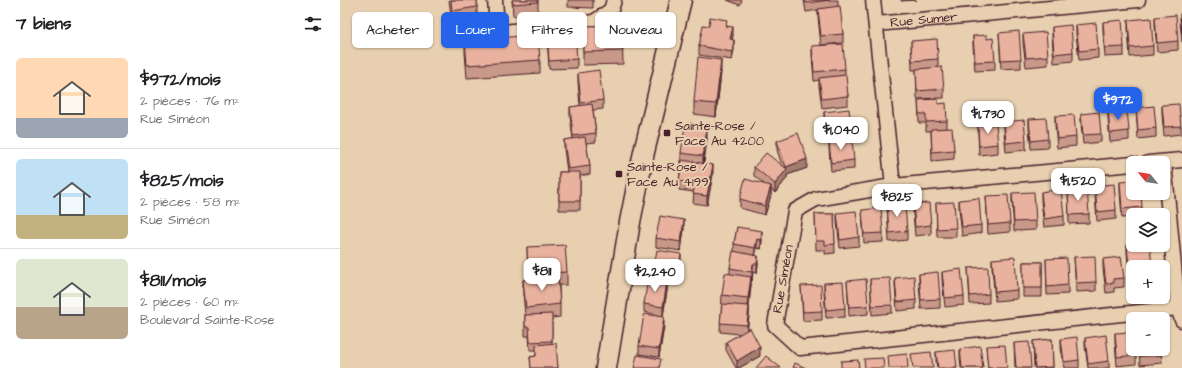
<!DOCTYPE html>
<html lang="fr">
<head>
<meta charset="utf-8">
<style>
	:root { --surface:#fff; --page:#f6f6f6; --text:#202124; --muted:#757577; --line:#e0e0e0; --accent:#2563eb }
	body { margin:0; font-family:"Architects Daughter",sans-serif; background:var(--page); color:var(--text); height:100vh; display:flex; flex-direction:column; font-size:15px; white-space:nowrap }
	* { box-sizing:border-box; margin:0 }
	p { font-size:13px; color:var(--muted) }
	.icon { flex:none; width:22px; height:22px; fill:none; stroke:currentColor; stroke-width:2; stroke-linecap:round; stroke-linejoin:round }
	.map { position:relative; flex:1; overflow:hidden }
	.panel { display:flex; flex-direction:column; background:var(--surface); width:340px }
	.panel>* { flex:none }
	.top-card { position:absolute; left:12px; top:12px; width:380px; height:36px; display:flex; gap:8px }
	.needle { width:26px; rotate:300deg }
	.controls { position:absolute; left:786px; top:156px; display:grid; gap:8px }
	.controls a { display:grid; place-items:center; width:44px; height:44px; border-radius:6px; background:var(--surface); box-shadow:0 1px 3px #0004; font-size:20px }
	.price { position:absolute; translate:-50% -34px; padding:0 9px; border-radius:8px; background:#fff; color:#222; font-size:13px; line-height:26px; filter:drop-shadow(0 1px 2px #0008) }
	.price::after { content:''; position:absolute; left:50%; top:24px; width:12px; height:9px; margin-left:-6px; background:inherit; clip-path:polygon(0 0,100% 0,50% 100%) }
	.price.current { background:var(--accent); color:#fff }
	ul { padding:0; list-style:none }
	li { display:flex; align-items:center; gap:12px; height:100px; padding:0 16px }
	li+li { border-top:1px solid var(--line) }
	li span { display:grid; place-items:center; flex:none; width:112px; height:80px; border-radius:6px; color:#555 }
	li>.icon { margin-inline-start:auto }
	span .icon { width:48px; height:48px; fill:#fffc; stroke-width:1 }
	li b { font-size:17px }
	h2 { display:flex; justify-content:space-between; align-items:center; height:48px; padding:0 16px; font-size:17px }
	.pill { padding:0 14px; border-radius:6px; background:var(--surface); box-shadow:0 1px 3px #0004; font-size:14px; line-height:36px }
	.pill.current { background:var(--accent); color:#fff }
	main { display:flex; flex:1; min-height:0 }
	.map>svg:first-child { display:block }
</style>
</head>
<body>
<main>
<section class="panel">
<h2>7 biens<svg class="icon" aria-label="filters" viewBox="0 0 24 24"><path d="M4 7h16M4 17h16"/><circle cx="9" cy="7" r="2"/><circle cx="15" cy="17" r="2"/></svg></h2>
<ul>
<li><span style="background:linear-gradient(#ffd9b3 75%,#9aa5b1 0)"><svg class="icon" aria-label="home" viewBox="0 0 24 24"><path d="M3 11l9-7 9 7M6 9v11h12V9"/></svg></span><div><b>$972/mois</b><p>2 pièces · 76 m²</p><p>Rue Siméon</p></div></li>
<li><span style="background:linear-gradient(#bfe0f5 70%,#c2b280 0)"><svg class="icon" aria-label="home" viewBox="0 0 24 24"><path d="M3 11l9-7 9 7M6 9v11h12V9"/></svg></span><div><b>$825/mois</b><p>2 pièces · 58 m²</p><p>Rue Siméon</p></div></li>
<li><span style="background:linear-gradient(#dfe7d0 60%,#b9a48a 0)"><svg class="icon" aria-label="home" viewBox="0 0 24 24"><path d="M3 11l9-7 9 7M6 9v11h12V9"/></svg></span><div><b>$811/mois</b><p>2 pièces · 60 m²</p><p>Boulevard Sainte-Rose</p></div></li>
</ul>
</section>
<div class="map">
<svg width="842" height="368" viewBox="0 0 842 368">
	<rect width="100%" height="100%" fill="#e7cfaf"/>
	<filter id="ink" filterUnits="userSpaceOnUse"><feTurbulence type="fractalNoise" baseFrequency=".025" numOctaves="2"/><feDisplacementMap in="SourceGraphic" scale="8" xChannelSelector="R" yChannelSelector="G"/><feConvolveMatrix kernelMatrix="1 2 1 2 8 2 1 2 1" color-interpolation-filters="sRGB"/></filter>
	<g filter="url(#ink)">
		<g fill="none" stroke-linecap="round" stroke-linejoin="round">
			<g stroke="#4a1f2b" stroke-width="17">
				<g id="street">
					<path d="M155,0L157,26L163,32L254,22L271,10L274,0"/>
					<path d="M533,0L553,186"/>
					<path id="s1" d="M536,24L798,0"/>
					<path d="M824,162L838,308L842,320"/>
					<path d="M808,163L842,160"/>
					<path d="M793,164L553,186L476,199L455,211L435,325L460,348L838,308"/>
				</g>
			</g>
			<g stroke="#4a1f2b" stroke-width="23">
				<path id="secondary" d="M266,368L290,222L304,152L341,0"/>
			</g>
			<use href="#street" stroke="#e7cfaf" stroke-width="14"/>
			<use href="#secondary" stroke="#e7cfaf" stroke-width="20"/>
		</g>
		<path fill="#c89988" stroke="#4a1f2b" d="M109,0H137V20L112,23Z
			M172,0H198V15L173,16Z
			M228,0H253V8L228,7Z
			M387,0H402L400,5Z
			M464,0H498V6L503,34V43L481,45L478,17V10L466,12Z
			M561,0H576L561,1Z
			M840,14H842V42L840,23Z
			M815,17L838,41V50L817,52L815,26Z
			M788,20L813,46V55L790,57L788,29Z
			M763,22L784,47V56L765,57L763,31Z
			M282,25L283,64L243,65V26Z
			M736,25L758,49V58L739,60L736,34Z
			M369,26H387L393,36L392,39L394,49L392,60L359,55V46Z
			M712,27L733,52V61L714,63L712,36Z
			M659,33L681,59V68L661,69Z
			M683,34L708,56V65L686,67L683,43Z
			M207,35L237,59V68L209,69Z
			M633,36L647,39L655,61V70L635,71L633,45Z
			M125,40L200,60V73L127,78L125,53Z
			M571,41L598,59V68L604,89V98L577,99L576,70H572Z
			M472,46L505,69V75L508,96V105L482,108L479,86V80L474,81L472,55Z
			M381,72L376,117L354,114V102Z
			M238,73L263,100V109L253,110L256,133V142L246,143L250,166V174L240,176V210H219V172H227L224,149V140L233,139L230,116V107L240,106L238,82Z
			M578,100L598,104L607,121V128L614,150V159L592,161L591,131H586V123H579Z
			M822,105L841,126V134L824,136L822,114Z
			M796,108L816,128V137L798,139Z
			M768,111L789,131V140L770,142L768,119Z
			M484,112L511,128V137L486,139L484,121Z
			M741,114L761,134V142L743,144L741,123Z
			M715,116L736,137V146L717,148L715,125Z
			M689,119L708,139V148L691,149L689,128Z
			M664,122L686,141V150L666,152L664,131Z
			M638,126L658,144V153L639,155L638,134Z
			M367,138L364,164L373,174L367,205L353,203L354,192L339,190V181L341,162V153Z
			M437,141L467,168L447,175V178L435,193L431,189V195L425,215L400,208V199L425,185L414,176V167L442,165L437,150Z
			M489,141L514,160V169L491,171L489,149Z
			M780,182L802,207V215H793V217L782,218L780,191Z
			M755,186L776,210V219L757,221L755,195Z
			M728,189L749,214V223L729,224Z
			M701,192L724,216V225L704,227L701,201Z
			M672,193L696,221V230L674,231L672,202Z
			M646,196L670,223V232L648,234Z
			M619,200L641,225V233L622,236L619,209Z
			M596,203L616,228V237H597Z
			M573,204L591,225V234L575,236L573,213Z
			M547,205L567,231V240L549,242Z
			M522,210L543,233V242L524,243Z
			M497,213L519,237V246L500,248L497,222Z
			M475,214H494L495,253L485,254V250H476Z
			M397,227L422,240L421,249L417,248L415,255L418,264L417,273L413,272L411,281V285L409,306V315L407,330L420,356L399,368H396L386,350V342L400,334L380,332L382,295L390,274V268L394,252V244Z
			M344,228L341,251L316,247V238Z
			M787,244L793,267V287L790,288L787,253Z
			M187,247L227,272V285H219L220,304V317L212,318V344L218,368H191L190,357L196,356V350H190L189,336H185V315L183,293V280H188Z
			M734,257L756,282V291L736,292Z
			M652,259L677,290V299L655,301L652,267Z
			M706,259L728,285V294L707,295Z
			M763,259L784,278V287L774,288V292L766,293L763,268Z
			M683,262H702V297H683Z
			M341,263L338,285L327,283V291L323,316L304,312V304L313,279V272Z
			M628,268L649,294V303L630,304Z
			M602,272L624,296V305L605,307L602,280Z
			M579,274L600,299V308L581,309L579,283Z
			M555,278L576,300V309L557,311L555,286Z
			M530,279L552,305V313L532,315Z
			M507,281L528,306V314L509,316Z
			M484,283L505,308V317L486,318L484,292Z
			M461,286L482,311V320L463,321Z
			M324,326L319,357L299,354V346Z
			M775,333L796,355V364L777,366L775,342Z
			M745,338L769,361V368H748L745,346Z
			M712,339L713,368H694L693,341Z
			M721,339L739,360V368H724L721,348Z
			M674,343L691,368H675Z
			M646,346L667,368H648Z
			M620,349L643,368H621L620,358Z
			M799,349H821L822,363L800,365Z
			M596,352L617,368H597L596,361Z"/>
		<path fill="#a37d6f" stroke="#4a1f2b" d="M393,27V36L390,48V39Z
			M394,40V49L392,60V52Z
			M381,60V72L376,117V104Z
			M367,129V138L363,165V156Z
			M467,159V168L447,175V178L435,193V184L446,170V167Z
			M373,165V174L367,205V196Z
			M431,186V195L425,215V206Z
			M344,220V228L341,251V242Z
			M422,231V240L421,249V240Z
			M417,239V248L415,257V248Z
			M341,254V263L338,285V276Z
			M418,256V264L417,273V264Z
			M413,264V272L412,281V272Z
			M411,277V285L408,307V298Z
			M327,282V291L323,316V307Z
			M409,306V315L407,334V325Z
			M324,317V326L319,357V349Z
			M420,347V356L399,368H397V361Z"/>
		<path fill="#e9b29e" stroke="#4a1f2b" d="M111,0H137V7L112,11Z
			M172,0H198V2L173,4Z
			M465,0H490L466,3Z
			M500,6L503,34L481,36L478,9Z
			M840,14H842V33Z
			M836,15L838,41L817,43L815,17Z
			M370,17L387,20L386,26L393,27L390,39L394,40L392,52L359,46L363,25L369,26Z
			M811,18L813,46L790,48L788,20Z
			M782,20L784,47L765,48L763,22Z
			M756,23L758,49L739,51L736,25Z
			M282,25L283,51L243,52V26Z
			M731,25L733,52L714,54L712,27Z
			M679,31L681,59L661,60L659,33Z
			M706,32L708,56L686,58L683,34Z
			M235,33L237,59L209,61L207,35Z
			M198,35L200,60L127,65L125,40Z
			M647,35V39L653,38L655,61L635,62L633,36Z
			M597,39L598,59L572,61L571,41Z
			M503,44L505,69L474,72L472,46Z
			M358,57L381,60L376,104L354,102Z
			M602,67L604,89L577,91L576,69Z
			M259,70L263,100L241,103L238,73Z
			M506,75L508,96L482,99L479,78Z
			M598,99V104L606,103L607,121L586,122V114H579L578,100Z
			M252,104L256,133L233,136L230,107Z
			M839,104L841,126L824,127L822,105Z
			M814,106L816,128L798,130L796,108Z
			M509,109L511,128L486,131L484,112Z
			M787,109L789,131L770,133L768,111Z
			M759,112L761,134L743,135L741,114Z
			M734,115L736,137L717,139L715,116Z
			M706,118L708,139L691,141L689,119Z
			M684,120L686,141L666,143L664,122Z
			M656,124L658,144L639,146L638,126Z
			M345,126L367,129L363,156L341,153Z
			M612,128L614,150L592,152L591,129Z
			M458,133L467,159L446,167L437,141Z
			M245,137L250,166L228,169L224,140Z
			M512,139L514,160L491,163L489,141Z
			M426,153L447,169L435,184L414,167Z
			M342,160L373,165L367,196L353,194L355,183L339,181Z
			M219,172H240V201H219Z
			M405,179L431,186L425,206L400,199Z
			M793,181V193H801L802,207L782,209L780,182Z
			M774,184L776,210L757,212L755,186Z
			M747,188L749,214L729,215L728,189Z
			M721,189L724,216L704,219L701,192Z
			M694,192L696,221L674,222L672,193Z
			M668,195L670,223L648,225L646,196Z
			M639,198L641,225L622,227L619,200Z
			M614,202L616,228L597,229L596,203Z
			M589,203L591,225L575,227L573,204Z
			M565,204L567,231L549,233L547,205Z
			M541,208L543,233L524,234L522,210Z
			M516,211L519,237L500,240L497,213Z
			M475,214H494L495,244L485,245V241H476Z
			M320,216L344,220L341,242L316,238Z
			M397,227L422,231L421,240L417,239L415,248L394,244Z
			M787,244H793V245H810L812,267H793V278L790,279Z
			M225,245L227,272L188,274L187,247Z
			M317,250L341,254L338,276L313,272Z
			M393,251L418,256L417,264H413L412,272L390,268Z
			M755,256L756,282L736,283L734,257Z
			M675,257L677,290L655,292L652,259Z
			M781,257L784,278L773,279L774,283L766,284L763,259Z
			M727,258L728,285L707,287L706,259Z
			M683,262H702V288H683Z
			M648,267L649,294L630,296L628,268Z
			M621,269L624,296L605,298L602,272Z
			M598,272L600,299L581,300L579,274Z
			M385,273L411,277L408,298L382,295Z
			M574,276L576,300L557,302L555,278Z
			M218,277L220,304L186,308L183,280Z
			M308,278L327,282L323,307L304,304Z
			M550,278L552,305L532,306L530,279Z
			M526,279L528,306L509,307L507,281Z
			M503,282L505,308L486,310L484,283Z
			M481,285L482,311L463,312L461,286Z
			M382,304L409,306L407,325L380,323Z
			M212,314V341L190,342L189,327H185V315Z
			M304,314L324,317L319,349L299,346Z
			M410,328L420,347L397,361L386,342Z
			M793,332V349H796V355L777,357L775,333Z
			M766,335L769,361L748,364L745,338Z
			M737,337L739,360L724,362L721,339Z
			M712,339L713,367L695,368L693,341Z
			M689,342L691,368H676L674,343Z
			M216,343L218,368H191L190,357L196,356V345Z
			M665,345L667,368H648L646,346Z
			M640,346L643,368H622L620,349Z
			M800,349H821L822,355L800,356Z
			M615,350L617,368H598L596,352Z
			M591,352L593,368H573L571,354Z
			M567,354L568,368H549L548,356Z
			M297,355L321,359L319,368H294Z
			M426,356L441,368H416Z
			M543,358L544,368H525L524,359Z
			M518,360L519,368H501V361Z
			M455,363L466,368H453Z"/>
	</g>
	<g fill="#4a1f2b" stroke="#e7cfaf" stroke-width="1.5">
		<rect x="323" y="129" width="8" height="8" rx="2"/>
		<rect x="275" y="170" width="8" height="8" rx="2"/>
	</g>
	<g text-anchor="middle" dominant-baseline="central" stroke-width="4" stroke-linejoin="round" paint-order="stroke">
		<g font-size="13" fill="#4a1f2b" stroke="#e7cfaf">
			<text stroke="none"><textPath href="#s1" startOffset="48">Rue Sumer</textPath></text>
			<text transform="translate(443 279) rotate(-80)">Rue Siméon</text>
		</g>
		<g font-size="13" fill="#4a1f2b" stroke="#e7cfaf" text-anchor="start">
			<text x="335" y="126">Sainte-Rose /<tspan x="335" dy="15">Face Au 4200</tspan></text>
			<text x="287" y="167">Sainte-Rose /<tspan x="287" dy="15">Face Au 4199</tspan></text>
		</g>
	</g>
</svg>
<div class="controls">
<a><svg class="needle" viewBox="-14 -14 28 28"><path d="M0-13l5 13h-10z" fill="#e53935"/><path d="M0 13l5-13h-10z" fill="#757577"/></svg></a>
<a><svg class="icon" aria-label="layers" viewBox="0 0 24 24"><path d="M12 4l9 5-9 5-9-5zM3 14l9 5 9-5"/></svg></a>
<a>+</a>
<a>−</a>
</div>
<b class="price current" style="left:778px;top:121px">$972</b>
<b class="price" style="left:648px;top:135px">$1,730</b>
<b class="price" style="left:501px;top:151px">$1,040</b>
<b class="price" style="left:738px;top:202px">$1,520</b>
<b class="price" style="left:557px;top:218px">$825</b>
<b class="price" style="left:202px;top:292px">$811</b>
<b class="price" style="left:315px;top:293px">$2,240</b>
<div class="top-card">
<a class="pill">Acheter</a>
<a class="pill current">Louer</a>
<a class="pill">Filtres</a>
<a class="pill">Nouveau</a>
</div>
</div>
</main>
</body>
</html>
